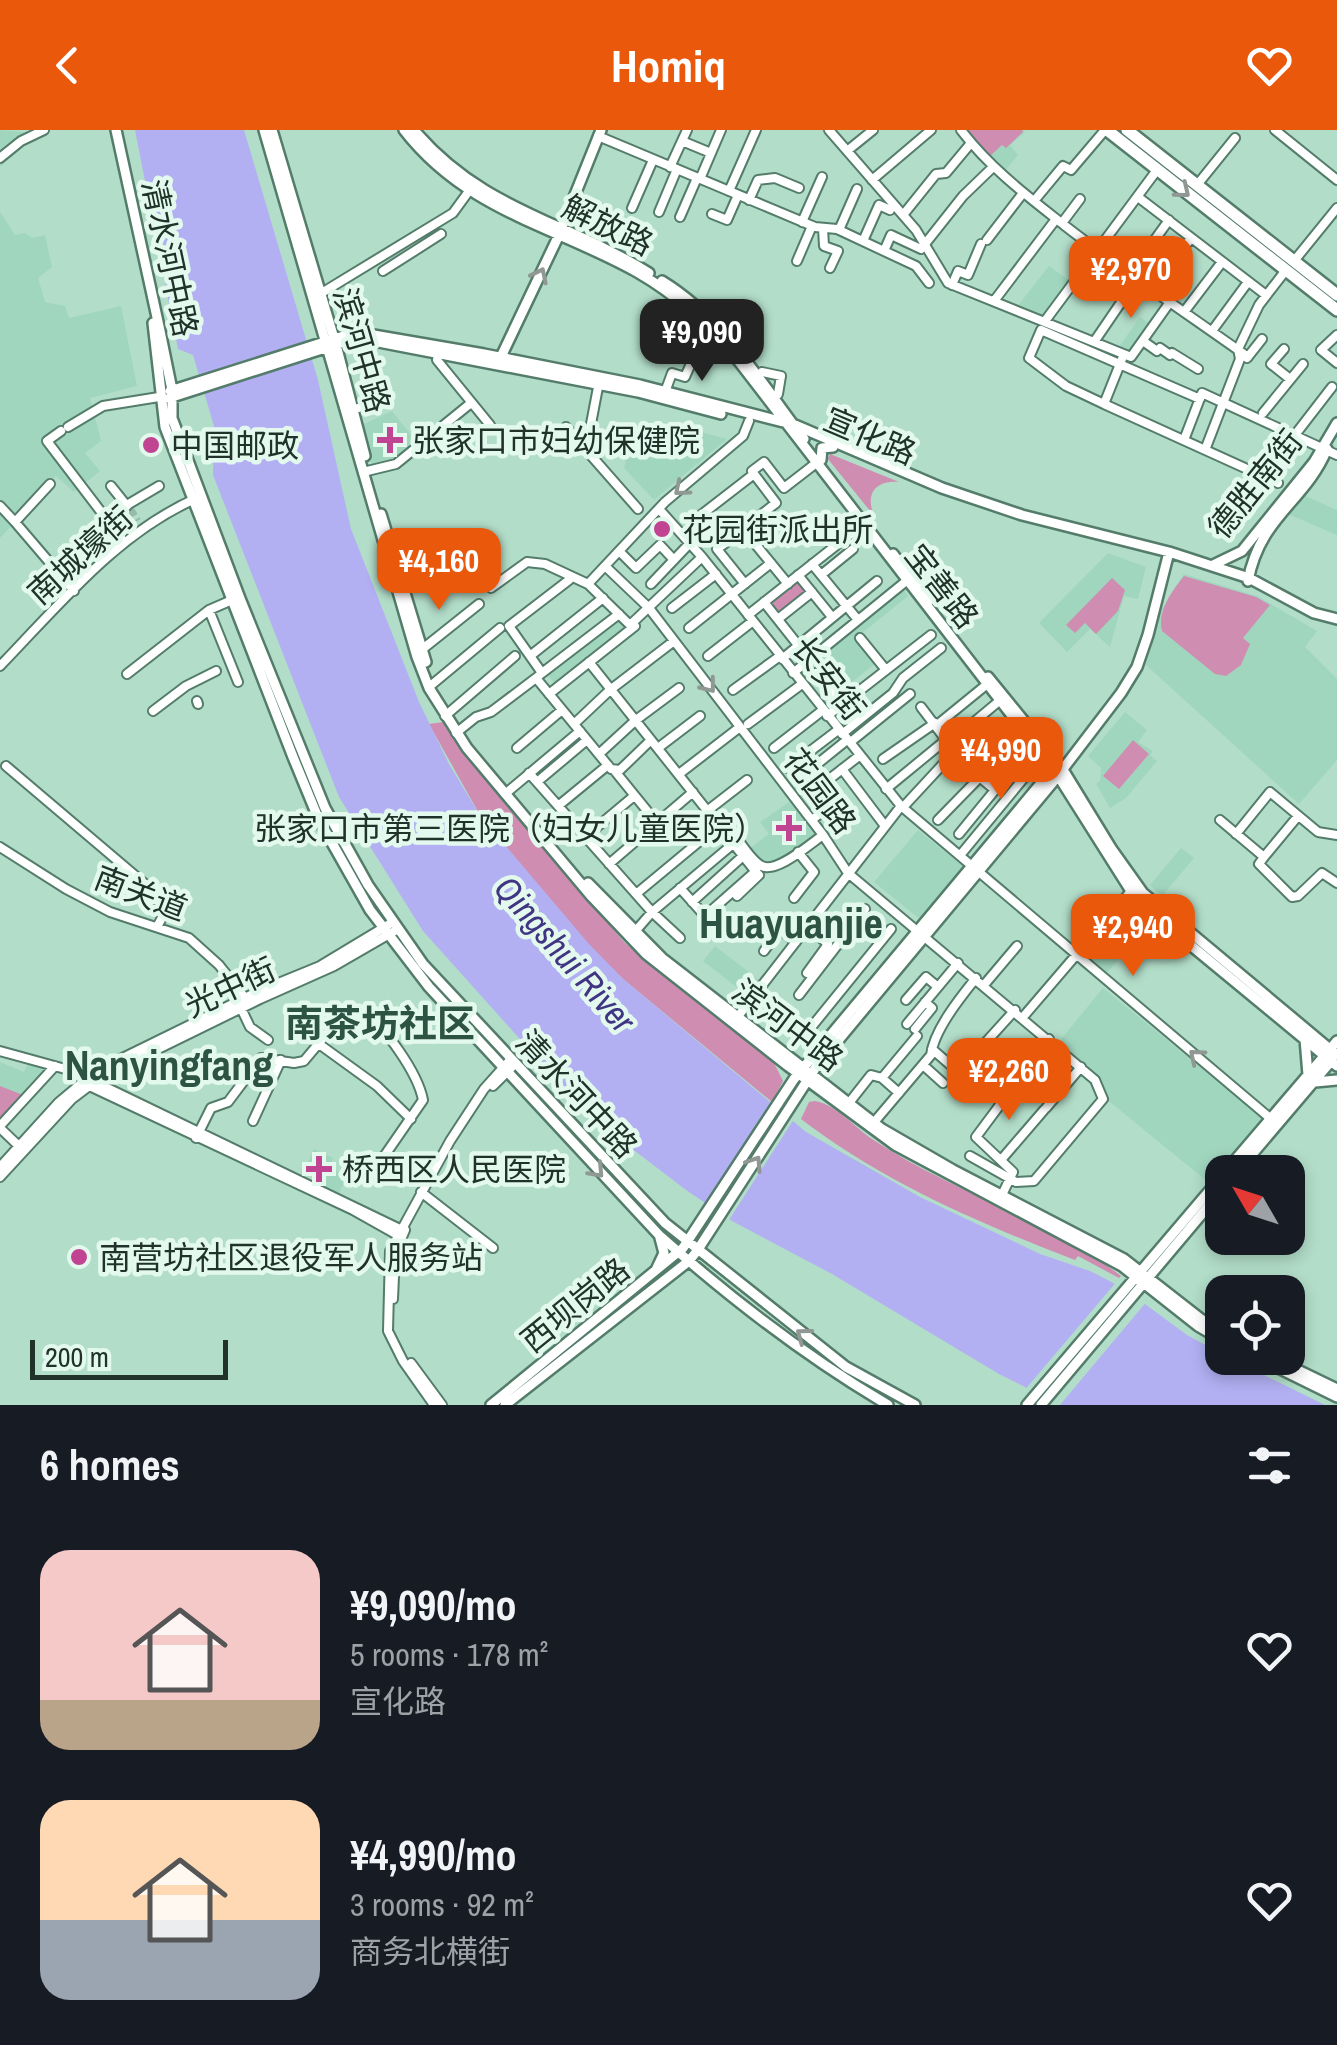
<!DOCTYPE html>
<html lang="en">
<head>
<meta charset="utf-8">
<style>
	:root { --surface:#171b24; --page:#20242c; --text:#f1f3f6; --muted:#9ea1a6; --accent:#ea580c }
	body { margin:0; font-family:"Archivo Narrow","Noto Sans SC",sans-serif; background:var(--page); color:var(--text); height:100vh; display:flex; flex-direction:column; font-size:38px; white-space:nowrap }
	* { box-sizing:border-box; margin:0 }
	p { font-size:32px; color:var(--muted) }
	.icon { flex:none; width:55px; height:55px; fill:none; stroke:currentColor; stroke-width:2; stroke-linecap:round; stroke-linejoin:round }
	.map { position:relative; height:1275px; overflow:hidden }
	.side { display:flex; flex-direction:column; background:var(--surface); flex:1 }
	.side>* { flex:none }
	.needle { width:65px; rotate:309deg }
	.tools { position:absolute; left:1205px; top:1025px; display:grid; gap:20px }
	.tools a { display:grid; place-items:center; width:100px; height:100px; border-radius:20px; background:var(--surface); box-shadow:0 5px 15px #0003; font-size:50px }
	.scale { position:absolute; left:30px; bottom:25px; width:198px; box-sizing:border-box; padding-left:10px; border:5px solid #20322a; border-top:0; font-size:28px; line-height:35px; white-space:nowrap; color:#20322a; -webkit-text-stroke:8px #e3f9ee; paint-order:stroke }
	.price { position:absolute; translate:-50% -85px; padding:0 22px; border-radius:20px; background:var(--accent); color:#fff; font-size:32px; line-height:65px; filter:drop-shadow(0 2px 5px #0008) }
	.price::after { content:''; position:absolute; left:50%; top:60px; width:30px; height:22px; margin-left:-15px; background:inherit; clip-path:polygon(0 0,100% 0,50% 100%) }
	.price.on { background:#222; color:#fff }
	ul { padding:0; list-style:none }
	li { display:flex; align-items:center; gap:30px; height:250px; padding:0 40px }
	li span { display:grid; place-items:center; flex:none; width:280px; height:200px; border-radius:30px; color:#555 }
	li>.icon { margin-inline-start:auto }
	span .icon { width:120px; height:120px; fill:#fffc; stroke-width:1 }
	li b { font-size:42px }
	h2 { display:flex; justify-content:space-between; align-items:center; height:120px; padding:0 40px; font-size:42px }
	header { display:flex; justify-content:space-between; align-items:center; height:130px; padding:0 40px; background:var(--accent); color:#fff; font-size:45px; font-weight:700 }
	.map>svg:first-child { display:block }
</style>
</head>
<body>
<header><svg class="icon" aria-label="back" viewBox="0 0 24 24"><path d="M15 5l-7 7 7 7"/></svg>Homiq<svg class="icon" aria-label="heart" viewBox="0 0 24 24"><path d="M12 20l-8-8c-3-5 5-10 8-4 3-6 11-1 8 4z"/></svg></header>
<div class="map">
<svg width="1337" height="1275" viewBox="0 0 1337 1275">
	<rect width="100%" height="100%" fill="#b2ddc9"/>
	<path fill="#a1d6be" d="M0,0L24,2L15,11L21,19L0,37Z
		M967,0H1023L1025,2L1010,15L1018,25L1004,42L988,28Z
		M0,82L15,105L25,103L32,108L45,105L52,137L38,148L45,172L65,176L69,188L121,176L137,256L90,268L101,311L85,323L100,341L74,362L56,346L0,408Z
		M1049,136L1071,152L1045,190L1016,178Z
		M1140,187L1150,194L1130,222L1119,217Z
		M392,281L418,314L395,333L372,337L362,295Z
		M659,291L727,309L654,370L624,338L631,307L653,312Z
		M1303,365L1337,380V405L1288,384Z
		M1108,423L1146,437L1138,469L1124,466L1110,517L1090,499L1067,522L1039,493Z
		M1184,444L1257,466L1317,501L1305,517L1337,549V630L1299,674L1146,535L1162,479Z
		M902,457L908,466L856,508L876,533L839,562L820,539L805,550L798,541Z
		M619,488L627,498L555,554L547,544Z
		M1125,582L1147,600L1138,612L1153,621L1150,625L1157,631L1126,668L1110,678L1096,654L1100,651L1101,638L1088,626Z
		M792,670L818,705L770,737L762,734L750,718L769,704L760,692Z
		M918,700L964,737L921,790L874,752Z
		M1181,718L1194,728L1162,766L1150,755Z
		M1123,774L1148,794L1105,845L1082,826Z
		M715,816L759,850L747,865L703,831Z
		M1103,858L1263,988L1208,1052L1105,968L1098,948L1058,913Z
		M0,932L24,942L28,934L47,939L0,990Z
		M314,1019L333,1028L329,1037L347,1046L339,1063L318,1054L320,1049L304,1042Z"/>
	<path fill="#ce8db1" d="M968,0H1022L1023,2L1006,18L1002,15L989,27Z
		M830,324L899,352C875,350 864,365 875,387L828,329Z
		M1184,446L1256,467L1270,475L1243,508L1250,514L1241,535L1226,546L1215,544L1162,501C1157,481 1172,461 1184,446Z
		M798,448L809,462L778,487L767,472Z
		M1112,448L1125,460L1118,481L1096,504L1085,493L1075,503L1066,495Z
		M443,592L461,621L625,813L774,933L783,951L772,972L623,849L588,814L481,687L429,594Z
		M1133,610L1149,624L1119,659L1103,646Z
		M0,956L23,965L0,989Z
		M815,971C837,975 854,997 872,1009C951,1062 1046,1088 1121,1146L1119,1148L1078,1126L1075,1130C979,1093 883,1052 801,989L809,972Z"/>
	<path fill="#b2b0f3" d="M135,0H244L318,250L351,399L419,572L449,634L481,687L589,814L623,849L806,1002L920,1067L1040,1124L1090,1141L1123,1158L1187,1205L1222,1224V1228H1229L1325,1275H1061L999,1244L832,1144L732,1091L686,1060L588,985L423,801L339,667L213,345L214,296L193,225L178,219Z"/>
	<path fill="#b2ddc9" d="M775,967L796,986L727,1093L703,1078Z
		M1118,1150L1148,1170L1060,1275H1050L1023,1262Z"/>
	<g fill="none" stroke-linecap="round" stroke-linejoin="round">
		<path stroke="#95bba9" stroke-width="8" stroke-dasharray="8 4" stroke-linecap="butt" d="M130,379L137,391
			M810,801L822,809"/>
		<g stroke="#547c6a" stroke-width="12">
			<path id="minor" d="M829,0L916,100L948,153L1131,227L1170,172
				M961,0C990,38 1026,65 1064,95C1123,141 1186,183 1248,227
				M1275,0L1337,50
				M598,6L815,97L837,99L916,136L929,153
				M682,11L711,23
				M847,21L873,0
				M0,28L21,11L44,0
				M670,37L687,0
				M700,49L721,0
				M872,50L931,0
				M1197,55L1235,8
				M729,61L756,0
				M1138,67L1266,165
				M749,70L758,50L775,48L799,58
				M1034,71L1063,36L1071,40L1105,0
				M632,78L653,30
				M659,82L677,39
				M712,84L727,90L738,65
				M903,85L936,44L946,43L971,13
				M680,87L697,48
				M802,92L822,47
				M1062,93L1080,69
				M823,98L824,116L838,121L830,138
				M839,100L857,59
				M987,110L1023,63
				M863,111L879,75L890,80
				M925,114L963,66L992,38
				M884,121L891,105L921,119
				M797,131L812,96
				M1294,131L1337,78
				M383,141L441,104
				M1130,144L1169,90
				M952,155L958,141L968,145L981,114
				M1152,160L1191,108
				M320,164L453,83L469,61
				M994,171L1056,89
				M1184,182L1222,132
				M1045,191L1157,40
				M1212,201L1248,152
				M1337,205L1321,220L1337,233
				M1143,211L1157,221L1160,218L1170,225L1172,223L1198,239
				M1094,212L1137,149
				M439,219L437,230L490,295
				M1284,219L1271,234L1290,249
				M1247,228L1262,209
				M1122,229L1104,274L1278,353
				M762,242L781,246L778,264
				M665,262L672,243L685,247L696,222
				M1104,274L1066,256L1029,228L1041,200L1200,269
				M350,281L369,274L371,264
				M1263,283L1303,234
				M68,297L103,276L159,267
				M566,297L638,379
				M61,301L47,311L124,412
				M1298,301L1332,257
				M1184,310L1202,263L1337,325
				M586,320L599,252
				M1205,320L1240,229L1238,219L1259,175L1286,140
				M363,342L396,334L471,273
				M50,354L15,392L74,461
				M111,356L127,376
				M127,375L159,356
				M0,376L15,392
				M659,379L702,427L901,676L1271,989
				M743,399L776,373L754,344
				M724,414L717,419L745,454
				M619,421L636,438L660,415L674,430
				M702,427L630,495L588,454L665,372L743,306L749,291
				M812,434L858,490
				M605,436L649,478L823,705L848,743L1095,950L1103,969L1034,1051L1016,1052L970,1026
				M798,445L832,487
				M821,445L853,419
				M569,450L509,496L542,543L536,548L611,639L620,640L651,610
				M651,454L690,413
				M788,454L743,399L724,414L701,385L754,344L752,341L764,332L784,358L815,334
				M491,458L527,432L545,434L588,454
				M764,472L798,515
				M672,478L716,444
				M209,480L238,552
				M748,485L867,391
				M778,489L812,462
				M689,498L771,433
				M860,508L886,540
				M420,521L479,474
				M530,526L603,468
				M708,526L753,491
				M782,529L877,451
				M589,532L756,742
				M0,536C60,474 117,403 197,368
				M542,543L619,484
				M793,543L910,448
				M816,543L842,575
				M127,544L209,480L232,470
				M429,557L500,498
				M733,560L780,526
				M549,564L635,496
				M197,571L198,574
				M921,577L965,635L995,660L959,704
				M153,581L186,556L216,541
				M445,586L515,526
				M827,586L931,505
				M574,594L610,560L674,511
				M748,594L802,554
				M937,595L991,551
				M456,603L476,587L491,582L536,548
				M842,604L893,563L903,548L941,518
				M853,610L910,564
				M950,612L1004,567
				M517,618L562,580
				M658,618L700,586
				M774,618L823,580
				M599,624L636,590L679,558
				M883,629L935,593
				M6,636L151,759L165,782L157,797
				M788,638L838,600
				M811,639L847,610
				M842,639L885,696
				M614,640L657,693
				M529,643L652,782L733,714
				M679,644L740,597
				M537,652L587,610
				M823,654L859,626
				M886,659L947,609
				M505,664L580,601
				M906,674L956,620
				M558,676L608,635
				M707,681L747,650
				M812,690L838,669
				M938,690L980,647
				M1220,690L1264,727L1259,734L1292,767L1298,766L1322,743L1337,753
				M729,697C738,708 748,727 760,735C774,746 810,714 823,705
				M1236,704L1270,662L1318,702L1337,705
				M585,707L634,666
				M0,717L66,759L110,782L189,808L219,835L246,869
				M962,723L1028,643
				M1264,727L1298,686
				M609,734L693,662
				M680,758L705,786L756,741
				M636,764L718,696
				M737,766L759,745
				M794,768L814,742L798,722
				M692,772L743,726
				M741,789L771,812
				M632,805L652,782L680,808
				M764,821L780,799L796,812
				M807,843L828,814L822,809
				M984,855L1017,816
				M799,865L865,779
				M906,870L926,847L938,857
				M240,876L250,897L268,910
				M1023,887L1131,761
				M736,889L901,676
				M907,894L958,833
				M915,899L932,878L925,872
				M809,900L891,799
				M319,914L377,956L411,989
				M932,919L955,939L971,920
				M0,921L69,940L84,950
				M977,922L1015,880
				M923,935L943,953
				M882,948L917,906
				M93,951L400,1099
				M85,954L353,1080L401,1107
				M493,956L514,935
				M845,978L871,945L882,948L899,963
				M1046,978L1081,937
				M253,991L281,930
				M0,996L55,936
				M870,997L931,925C934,900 960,868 976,848
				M0,998L22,1019
				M196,1008L211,978L228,972L261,928L294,933L304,931L345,882H362C385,895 418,944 423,970L376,1038L368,1042L353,1037
				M1001,1030L1044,980
				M0,1037L59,972L96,941L259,861L320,836L393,792
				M0,1047L72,969L101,947L260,869L334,836L398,799
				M421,1062L493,1118
				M1001,1067L1013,1042L976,1007L1049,909
				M393,1169L395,1124L405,1100
				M411,1233L442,1275
				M434,1275L403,1231L388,1201L390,1121L450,1011L484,959L510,930"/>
		</g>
		<g stroke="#547c6a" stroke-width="14">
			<path id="major" d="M116,0L160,201L172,260V288L241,471L325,678L368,755L423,834L665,1093L846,1237L915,1275
				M264,0L417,527L429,558L467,618L592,767L646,824L788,936L895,1015L1122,1136L1198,1196L1222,1210
				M272,0L336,215L365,326
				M404,0C467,81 553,95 637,142C677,165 712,197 740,233L1057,644L1131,761L1165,794L1337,936
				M414,0C483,81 564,90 649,143
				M662,151C724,189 761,253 804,309
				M153,193L165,297L293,627L319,690L340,727L370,780L429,857L659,1105C730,1168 806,1227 888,1275
				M499,231L558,107L601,0
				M170,261L356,202L484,224L640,255L795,295L942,358L1022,385L1169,422L1249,448L1314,483L1337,489
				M169,268L347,211L363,209L638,262L721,284
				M821,330L822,318L833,317
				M381,384L426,532
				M893,424L929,471
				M1213,435L1242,421L1314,332L1337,293
				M1248,451C1260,386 1305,372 1327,319
				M988,547L1062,638L1111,718L1143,763L1337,925
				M588,753L662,828L882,999L953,1040L1124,1129L1201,1189L1222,1202
				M1305,909L1308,945
				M1315,952L1337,950
				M1225,1042L1337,911
				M1237,1042L1332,930
				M656,1140L664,1123L660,1108
				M1258,1228L1337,1267
				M1273,1228L1337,1259
				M491,1275L683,1118L794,949L1047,646L1057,644
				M505,1275L689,1131L697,1121L816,937L1053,652L1121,563L1137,537L1148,505L1169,422
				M1027,1275L1222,1046
				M1041,1275L1222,1060"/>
		</g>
		<g stroke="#547c6a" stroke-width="16">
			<path id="highway" d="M1107,0L1337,180
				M1127,0L1337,165"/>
		</g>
		<use href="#minor" stroke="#fff" stroke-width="8"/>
		<use href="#major" stroke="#fff" stroke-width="9"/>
		<use href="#highway" stroke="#fff" stroke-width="11"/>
	</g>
	<defs><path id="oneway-chevron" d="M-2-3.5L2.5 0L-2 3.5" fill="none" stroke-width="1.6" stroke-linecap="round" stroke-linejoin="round" transform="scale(2.5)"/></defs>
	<g stroke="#909894">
		<use href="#oneway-chevron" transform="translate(1183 61) rotate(39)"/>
		<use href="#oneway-chevron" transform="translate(540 145) rotate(-64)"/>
		<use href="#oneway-chevron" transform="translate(681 359) rotate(140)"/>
		<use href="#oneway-chevron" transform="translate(709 556) rotate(52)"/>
		<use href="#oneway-chevron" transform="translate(1196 926) rotate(-140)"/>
		<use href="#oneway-chevron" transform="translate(755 1033) rotate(-57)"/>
		<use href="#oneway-chevron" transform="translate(597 1041) rotate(47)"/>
		<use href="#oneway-chevron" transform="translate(803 1205) rotate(-143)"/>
	</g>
	<g fill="#c14492" stroke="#e3f9ee" stroke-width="4">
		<path d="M385 295h10v10h10v10h-10v10h-10v-10h-10v-10h10z"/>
		<circle cx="151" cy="315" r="10"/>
		<circle cx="662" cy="399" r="10"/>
		<path d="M784 683h10v10h10v10h-10v10h-10v-10h-10v-10h10z"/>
		<path d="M314 1024h10v10h10v10h-10v10h-10v-10h-10v-10h10z"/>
		<circle cx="79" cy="1127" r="10"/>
	</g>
	<g text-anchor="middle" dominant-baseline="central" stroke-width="9" stroke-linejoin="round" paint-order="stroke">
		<g font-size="32" fill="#20322a" stroke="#e3f9ee">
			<text transform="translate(608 95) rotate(26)">解放路</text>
			<text transform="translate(170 128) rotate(78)">清水河中路</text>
			<text transform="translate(362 220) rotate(74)">滨河中路</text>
			<text transform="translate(870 306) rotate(23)">宣化路</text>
			<text transform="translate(1255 354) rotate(-51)">德胜南街</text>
			<text transform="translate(80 425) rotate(-42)">南城壕街</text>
			<text transform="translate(942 456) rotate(52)">宝善路</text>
			<text transform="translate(829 548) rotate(52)">长安街</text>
			<text transform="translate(820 661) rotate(53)">花园路</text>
			<text transform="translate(141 763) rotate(21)">南关道</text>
			<text transform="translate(230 857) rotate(-25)">光中街</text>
			<text transform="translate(788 895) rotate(37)">滨河中路</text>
			<text transform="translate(577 964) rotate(47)">清水河中路</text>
			<text transform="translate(575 1175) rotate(-39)">西坝岗路</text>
		</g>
		<g font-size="32" fill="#20322a" stroke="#e3f9ee" text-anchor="start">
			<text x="412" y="310">张家口市妇幼保健院</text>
			<text x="171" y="315">中国邮政</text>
			<text x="682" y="399">花园街派出所</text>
			<text x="766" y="698" text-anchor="end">张家口市第三医院（妇女儿童医院）</text>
			<text x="342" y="1039">桥西区人民医院</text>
			<text x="99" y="1127">南营坊社区退役军人服务站</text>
		</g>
		<g font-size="35" font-style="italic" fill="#403582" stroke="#e3f9ee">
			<text transform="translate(565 824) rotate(49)">Qingshui River</text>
		</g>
		<g font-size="38" font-weight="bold" fill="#2c5343" stroke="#e3f9ee">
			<text x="380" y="893">南茶坊社区</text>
		</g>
		<g font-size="42" font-weight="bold" fill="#2c5343" stroke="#e3f9ee">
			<text x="791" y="793">Huayuanjie</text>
			<text x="169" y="935">Nanyingfang</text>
		</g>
	</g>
</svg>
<div class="tools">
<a><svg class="needle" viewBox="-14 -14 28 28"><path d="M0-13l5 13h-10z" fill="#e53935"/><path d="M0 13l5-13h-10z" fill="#9ea1a6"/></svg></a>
<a><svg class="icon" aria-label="locate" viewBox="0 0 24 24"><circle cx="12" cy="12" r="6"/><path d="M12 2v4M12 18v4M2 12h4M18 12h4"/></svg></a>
</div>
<div class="scale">200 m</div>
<b class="price" style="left:1131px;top:191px">¥2,970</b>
<b class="price on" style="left:702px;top:254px">¥9,090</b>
<b class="price" style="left:439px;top:483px">¥4,160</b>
<b class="price" style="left:1001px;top:672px">¥4,990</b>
<b class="price" style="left:1133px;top:849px">¥2,940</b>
<b class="price" style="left:1009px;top:993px">¥2,260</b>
</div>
<section class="side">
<h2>6 homes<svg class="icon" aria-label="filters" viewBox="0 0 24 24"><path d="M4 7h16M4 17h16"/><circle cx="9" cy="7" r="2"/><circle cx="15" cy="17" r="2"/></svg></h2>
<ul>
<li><span style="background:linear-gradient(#f6c9c9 75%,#b9a48a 0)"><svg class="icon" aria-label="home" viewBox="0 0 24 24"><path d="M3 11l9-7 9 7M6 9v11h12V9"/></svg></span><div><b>¥9,090/mo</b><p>5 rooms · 178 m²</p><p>宣化路</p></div><svg class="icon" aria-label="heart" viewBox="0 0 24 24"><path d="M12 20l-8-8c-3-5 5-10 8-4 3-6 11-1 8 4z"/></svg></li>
<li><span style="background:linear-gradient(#ffd9b3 60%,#9aa5b1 0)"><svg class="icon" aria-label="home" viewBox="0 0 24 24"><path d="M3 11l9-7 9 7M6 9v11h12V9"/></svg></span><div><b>¥4,990/mo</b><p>3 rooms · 92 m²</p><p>商务北横街</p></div><svg class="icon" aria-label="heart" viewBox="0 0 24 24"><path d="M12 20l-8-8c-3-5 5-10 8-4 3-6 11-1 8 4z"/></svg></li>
</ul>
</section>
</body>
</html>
